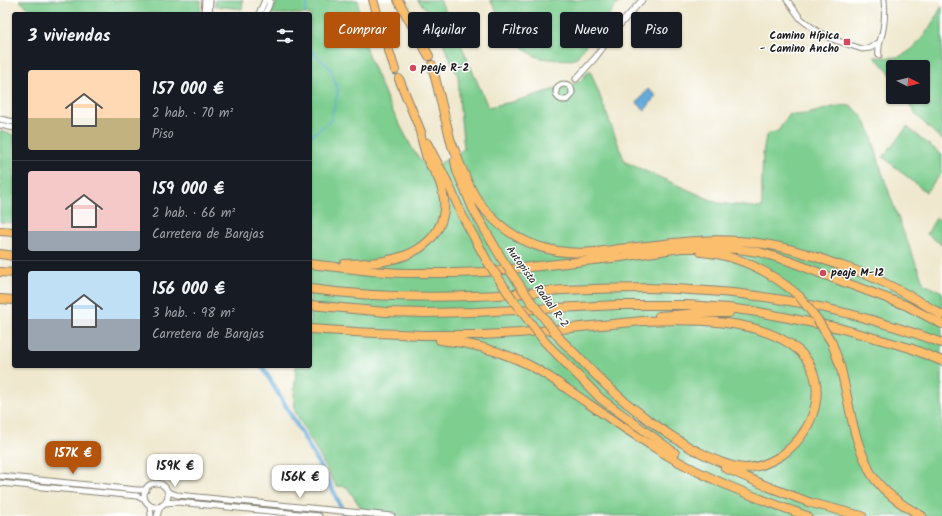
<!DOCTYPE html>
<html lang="es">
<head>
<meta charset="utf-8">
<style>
	:root { --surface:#171b24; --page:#20242c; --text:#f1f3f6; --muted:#9ea1a6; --line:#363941; --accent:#b45309 }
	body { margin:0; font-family:Kalam,sans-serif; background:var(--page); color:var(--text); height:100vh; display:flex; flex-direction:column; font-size:15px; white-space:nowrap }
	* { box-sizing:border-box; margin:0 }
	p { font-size:13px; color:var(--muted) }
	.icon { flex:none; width:22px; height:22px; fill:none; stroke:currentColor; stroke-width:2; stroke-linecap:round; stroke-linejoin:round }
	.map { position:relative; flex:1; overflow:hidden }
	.details { position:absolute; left:12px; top:12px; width:300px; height:356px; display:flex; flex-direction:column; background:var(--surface); border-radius:4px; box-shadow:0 1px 3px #0004 }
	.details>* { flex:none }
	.guide { position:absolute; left:324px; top:12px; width:380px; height:36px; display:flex; gap:8px }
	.needle { width:26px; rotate:96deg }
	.tools { position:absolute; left:886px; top:60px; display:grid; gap:8px }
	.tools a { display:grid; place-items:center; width:44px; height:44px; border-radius:4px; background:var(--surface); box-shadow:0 1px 3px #0004; font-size:20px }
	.price { position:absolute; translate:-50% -34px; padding:0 9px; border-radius:8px; background:#fff; color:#222; font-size:13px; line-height:26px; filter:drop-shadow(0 1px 2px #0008) }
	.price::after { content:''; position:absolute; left:50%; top:24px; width:12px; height:9px; margin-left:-6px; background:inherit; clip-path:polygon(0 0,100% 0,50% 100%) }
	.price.current { background:var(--accent); color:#fff }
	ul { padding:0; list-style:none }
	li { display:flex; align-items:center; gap:12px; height:100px; padding:0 16px }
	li+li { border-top:1px solid var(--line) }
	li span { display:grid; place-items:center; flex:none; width:112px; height:80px; border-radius:4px; color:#555 }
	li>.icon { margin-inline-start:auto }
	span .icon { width:48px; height:48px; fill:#fffc; stroke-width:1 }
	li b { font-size:17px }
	h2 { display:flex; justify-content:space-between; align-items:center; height:48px; padding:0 16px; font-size:17px }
	.pill { padding:0 14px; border-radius:4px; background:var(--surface); box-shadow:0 1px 3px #0004; font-size:14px; line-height:36px }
	.pill.current { background:var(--accent); color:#fff }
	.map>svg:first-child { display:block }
</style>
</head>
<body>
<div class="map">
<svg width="942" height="516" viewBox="0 0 942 516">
	<rect width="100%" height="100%" fill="#fff"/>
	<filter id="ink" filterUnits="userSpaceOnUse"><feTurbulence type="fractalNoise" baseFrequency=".025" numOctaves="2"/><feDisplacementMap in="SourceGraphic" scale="8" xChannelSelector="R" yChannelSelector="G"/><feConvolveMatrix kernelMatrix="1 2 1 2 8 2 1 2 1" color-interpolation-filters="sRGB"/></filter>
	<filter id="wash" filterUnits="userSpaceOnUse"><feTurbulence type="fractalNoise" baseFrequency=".012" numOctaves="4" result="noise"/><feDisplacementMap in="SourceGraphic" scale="16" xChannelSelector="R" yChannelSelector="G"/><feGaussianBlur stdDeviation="0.9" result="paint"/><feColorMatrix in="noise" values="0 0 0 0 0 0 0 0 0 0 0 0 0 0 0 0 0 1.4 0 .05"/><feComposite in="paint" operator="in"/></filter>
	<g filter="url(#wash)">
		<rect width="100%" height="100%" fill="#efe8ce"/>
		<path fill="#7dce8f" stroke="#4c7556" d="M19,0H201L200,14H35Z
			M215,0H243L242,9L215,6Z
			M277,0H358L359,13L366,50L389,104L413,150L429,170L464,149L460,109L458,76L429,12L417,0H440L456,33L488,107L512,102L579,82L590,70L625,162L718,203L762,208C762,194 761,145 767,136C769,132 774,133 778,131L790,114C808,119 839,100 852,107C858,110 865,120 867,126C875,142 878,161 884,178C896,214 910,249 924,284L942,292V516H365L361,508L347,487L336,486L295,411L294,397L296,366H310V14H271L275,6Z
			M490,0H620L576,58L572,60C563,59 545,60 538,57C518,51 500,17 490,0Z
			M942,6V140L917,116L904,97H923V67H893V79L888,70L874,57C881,57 890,58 897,57C918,52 932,23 942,6Z
			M907,127L942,155V173L926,192L883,157Z
			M0,131L14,135V223L0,222Z
			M936,218L942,221V245L927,234Z"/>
		<path fill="#63abda" stroke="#40647b" d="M648,89L656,96L645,110L637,103Z"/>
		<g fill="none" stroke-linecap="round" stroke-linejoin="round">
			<path stroke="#63abda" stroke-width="1.5" d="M305,14L308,0
				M310,50L331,69L338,91L331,120L310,137"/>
			<path stroke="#63abda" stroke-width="4.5" d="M262,366L297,425L331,486L345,516"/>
		</g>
	</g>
	<g filter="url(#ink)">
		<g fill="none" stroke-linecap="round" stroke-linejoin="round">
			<g stroke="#868275" stroke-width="7">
				<path id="minor" d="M787,0L801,19L818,32L832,39L862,49L870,48L880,42
					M204,14L205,0
					M209,14L210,0
					M259,14L265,0
					M265,14L269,5L270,0
					M879,55C877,45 882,38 883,29C885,19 885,10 884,0
					M576,79L595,58L618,27L642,0
					M556 92a8 8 0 1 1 16 0a8 8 0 1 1-16 0Z
					M0,119L14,122
					M0,125L14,128
					M0,476L137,490H146
					M0,483L137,496L145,500
					M144 495a12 12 0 1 1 24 0a12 12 0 1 1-24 0Z
					M168,492L177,495L392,516
					M166,503L177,502L319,516
					M150,506L151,516
					M157,516L160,507"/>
			</g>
			<g stroke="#868275" stroke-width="10">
				<path id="highway" d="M373,0L395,70
					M398,0L429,56
					M432,65L452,146
					M399,79L421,132
					M451,141C459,160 465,181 477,199C480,203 483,207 486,211C515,244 551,256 595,252C609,251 623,248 637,247C677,242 717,237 757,243C783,246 809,254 833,263C845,267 856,270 867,275C893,286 918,300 942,315
					M427,143L447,181L462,215L487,261
					M455,161L457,171L473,209L502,259
					M0,231L14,232
					M701,252C739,255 770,271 799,296
					M0,254L14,256
					M310,264L371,271L401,273H454L484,272L521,268L621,257L681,248H714L738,249L759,252L789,261L825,275L905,305L942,324
					M344,264C378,264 422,260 439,227C444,216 446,205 443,194C442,187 439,180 436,174C433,170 430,165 428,161C424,150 422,139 419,128
					M0,272L14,273
					M310,289C363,296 417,298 470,296C501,296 532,292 563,290C591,289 619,288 647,288C667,288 688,290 708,291C722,292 736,293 749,295C815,303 880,320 942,343
					M0,299L14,300
					M310,305L386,312L426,313L475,312L618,305H688L728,308L758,312L839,328L910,348L942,361
					M659,316L701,313H729
					M310,329L357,332
					M353,332L423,335H481L519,333L643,321C690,319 761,318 798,350C804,355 808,361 811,367C826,399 809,435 782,455C771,462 758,468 745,468C726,467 708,456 691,448
					M440,340C470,343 498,350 525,363C548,374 568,390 589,404C612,420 636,436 660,451C706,479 756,498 807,516
					M561,340C577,355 591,371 607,386C633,410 663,432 694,450
					M545,342L601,399L675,453
					M832,343C836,355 841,366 843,378C850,408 853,437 867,464C868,468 870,472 872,475C884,493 903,506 922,516
					M725,468L769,487L811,503L862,516"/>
			</g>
			<use href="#minor" stroke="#fff" stroke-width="5"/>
			<use href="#highway" stroke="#fabe6d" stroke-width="8"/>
			<g stroke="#868275" stroke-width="10" stroke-linecap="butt">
				<path id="highway-bridge" d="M502,259L530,300L561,340
					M487,261L513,300L545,342
					M799,296L817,319L832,343"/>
			</g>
			<use href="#highway-bridge" stroke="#fabe6d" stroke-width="8"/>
		</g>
	</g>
	<g fill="#d1495b" stroke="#fff" stroke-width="1.5">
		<rect x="843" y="38" width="8" height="8" rx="2"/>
		<circle cx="413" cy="68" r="4"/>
		<circle cx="823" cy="273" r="4"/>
	</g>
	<g text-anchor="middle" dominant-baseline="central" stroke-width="3" stroke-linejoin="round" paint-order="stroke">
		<g font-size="11" font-weight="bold" fill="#1c1c1c" stroke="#fff" text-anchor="start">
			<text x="839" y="36" text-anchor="end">Camino Hípica<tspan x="839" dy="13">- Camino Ancho</tspan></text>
			<text x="421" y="68">peaje R-2</text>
			<text x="831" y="273">peaje M-12</text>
		</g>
		<g font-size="11" fill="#1c1c1c" stroke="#fff">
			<text transform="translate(537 287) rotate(54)">Autopista Radial R-2</text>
		</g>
	</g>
</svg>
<div class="tools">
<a><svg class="needle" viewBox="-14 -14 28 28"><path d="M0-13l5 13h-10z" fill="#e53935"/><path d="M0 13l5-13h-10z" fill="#9ea1a6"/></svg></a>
</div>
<b class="price current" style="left:73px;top:475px">157K €</b>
<b class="price" style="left:175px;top:488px">159K €</b>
<b class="price" style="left:300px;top:499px">156K €</b>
<div class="guide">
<a class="pill current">Comprar</a>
<a class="pill">Alquilar</a>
<a class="pill">Filtros</a>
<a class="pill">Nuevo</a>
<a class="pill">Piso</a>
</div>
<section class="details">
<h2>3 viviendas<svg class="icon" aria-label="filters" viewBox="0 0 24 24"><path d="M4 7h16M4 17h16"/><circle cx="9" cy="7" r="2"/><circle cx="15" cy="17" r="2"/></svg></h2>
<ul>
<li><span style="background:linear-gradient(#ffd9b3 60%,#c2b280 0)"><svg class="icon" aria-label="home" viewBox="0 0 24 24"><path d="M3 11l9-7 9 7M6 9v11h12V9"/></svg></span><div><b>157 000 €</b><p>2 hab. · 70 m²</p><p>Piso</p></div></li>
<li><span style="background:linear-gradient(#f6c9c9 75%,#9aa5b1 0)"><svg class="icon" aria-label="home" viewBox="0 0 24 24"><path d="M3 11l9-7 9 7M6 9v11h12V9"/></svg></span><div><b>159 000 €</b><p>2 hab. · 66 m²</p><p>Carretera de Barajas</p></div></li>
<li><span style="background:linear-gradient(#bfe0f5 60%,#9aa5b1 0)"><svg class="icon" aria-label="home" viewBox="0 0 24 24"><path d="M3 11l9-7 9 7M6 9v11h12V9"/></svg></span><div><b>156 000 €</b><p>3 hab. · 98 m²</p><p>Carretera de Barajas</p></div></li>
</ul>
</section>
</div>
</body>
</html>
